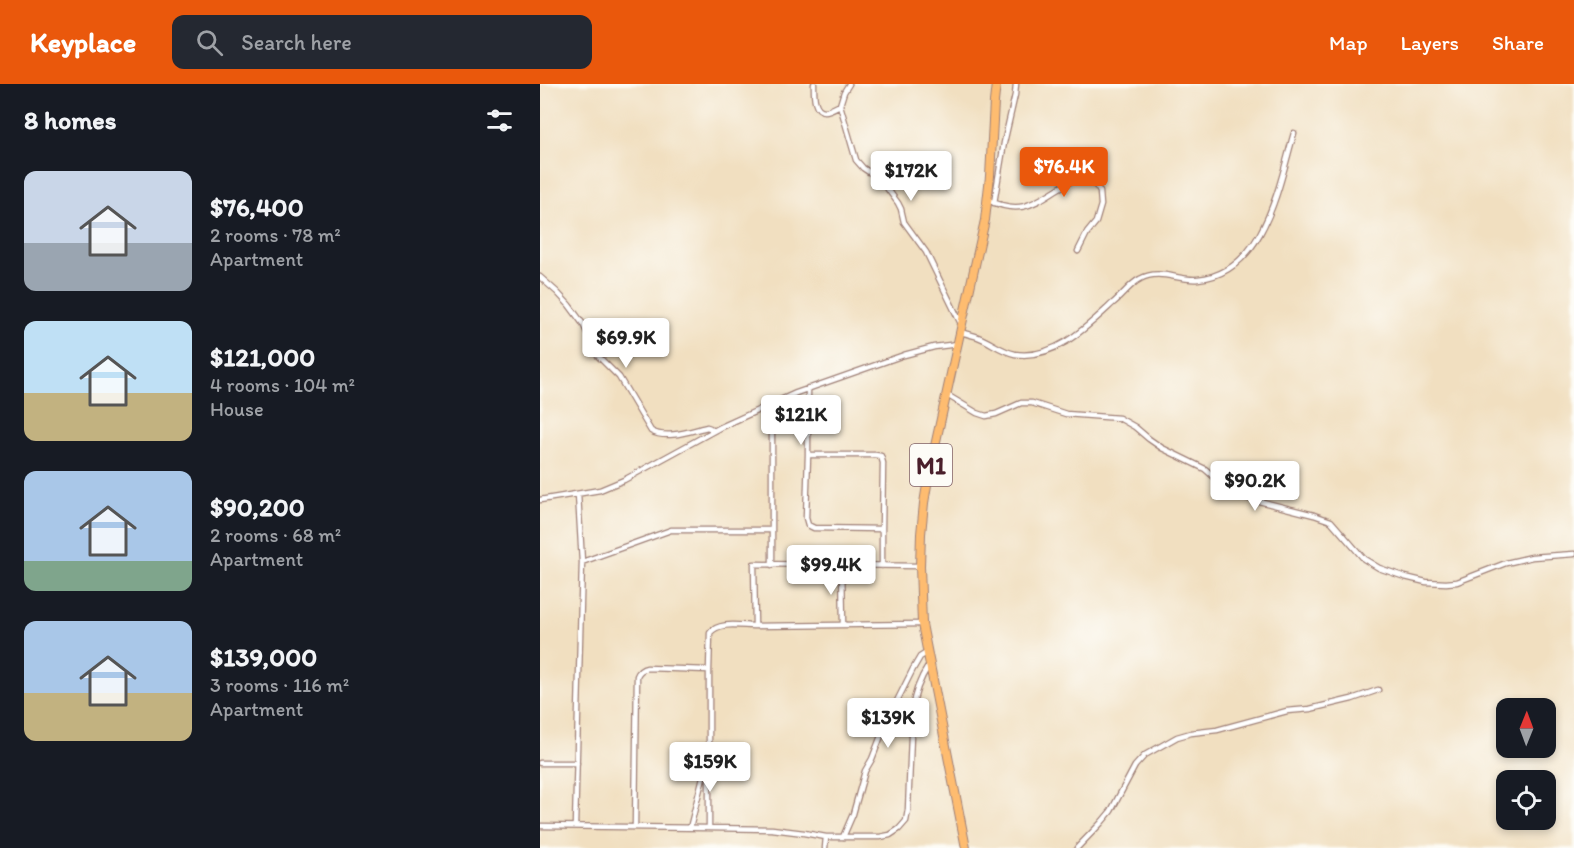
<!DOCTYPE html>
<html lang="en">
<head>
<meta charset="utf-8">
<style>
	:root { --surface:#171b24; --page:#242831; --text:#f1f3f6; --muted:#9ea1a6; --accent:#ea580c }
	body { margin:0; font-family:Itim,sans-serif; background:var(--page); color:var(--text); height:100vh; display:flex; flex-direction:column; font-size:22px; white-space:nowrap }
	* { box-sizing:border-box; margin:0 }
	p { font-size:20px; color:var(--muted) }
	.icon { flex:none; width:33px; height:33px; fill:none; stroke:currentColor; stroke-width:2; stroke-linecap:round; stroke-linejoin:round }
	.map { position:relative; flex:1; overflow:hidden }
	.side { display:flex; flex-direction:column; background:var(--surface); width:540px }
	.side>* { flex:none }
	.needle { width:39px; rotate:1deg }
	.buttons { position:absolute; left:956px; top:614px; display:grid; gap:12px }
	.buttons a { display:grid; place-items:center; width:60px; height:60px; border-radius:12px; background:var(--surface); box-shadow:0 3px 9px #0003; font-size:30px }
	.price { position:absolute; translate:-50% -51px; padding:0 14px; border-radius:6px; background:#fff; color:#222; font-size:20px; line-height:39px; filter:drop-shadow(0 2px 3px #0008) }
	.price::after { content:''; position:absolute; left:50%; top:36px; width:18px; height:14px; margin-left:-9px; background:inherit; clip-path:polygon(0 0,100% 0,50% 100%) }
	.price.on { background:var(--accent); color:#fff }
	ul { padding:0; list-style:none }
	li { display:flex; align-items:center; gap:18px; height:150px; padding:0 24px }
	li span { display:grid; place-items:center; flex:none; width:168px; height:120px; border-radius:12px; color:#555 }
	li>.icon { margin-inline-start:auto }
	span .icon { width:72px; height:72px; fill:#fffc; stroke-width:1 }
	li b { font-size:26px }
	h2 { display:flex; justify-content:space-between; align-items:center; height:72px; padding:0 24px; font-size:26px }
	header { display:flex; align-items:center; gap:36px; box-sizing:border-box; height:84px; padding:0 30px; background:var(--accent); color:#fff }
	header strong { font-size:28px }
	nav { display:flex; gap:33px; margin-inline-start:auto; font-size:21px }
	.search { width:420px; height:54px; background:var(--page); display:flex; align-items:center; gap:15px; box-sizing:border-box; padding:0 21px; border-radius:12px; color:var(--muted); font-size:22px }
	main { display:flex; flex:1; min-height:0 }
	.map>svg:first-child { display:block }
</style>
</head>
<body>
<header>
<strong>Keyplace</strong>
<div class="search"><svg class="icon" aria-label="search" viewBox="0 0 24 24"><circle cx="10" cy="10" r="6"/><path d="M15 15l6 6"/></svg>Search here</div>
<nav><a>Map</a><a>Layers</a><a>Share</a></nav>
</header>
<main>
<section class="side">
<h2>8 homes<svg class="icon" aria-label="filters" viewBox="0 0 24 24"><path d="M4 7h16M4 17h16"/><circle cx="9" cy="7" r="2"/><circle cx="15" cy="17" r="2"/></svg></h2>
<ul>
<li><span style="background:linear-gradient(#c9d6e8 60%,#9aa5b1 0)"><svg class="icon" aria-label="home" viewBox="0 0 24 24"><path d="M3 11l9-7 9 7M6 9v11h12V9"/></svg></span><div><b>$76,400</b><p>2 rooms · 78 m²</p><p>Apartment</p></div></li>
<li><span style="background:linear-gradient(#bfe0f5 60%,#c2b280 0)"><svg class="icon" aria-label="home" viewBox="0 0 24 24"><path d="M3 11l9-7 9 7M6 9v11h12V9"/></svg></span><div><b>$121,000</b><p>4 rooms · 104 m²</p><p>House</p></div></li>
<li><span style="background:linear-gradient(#a9c7e8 75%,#7fa58c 0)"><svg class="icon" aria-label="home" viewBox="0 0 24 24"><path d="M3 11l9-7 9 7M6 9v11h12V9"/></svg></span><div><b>$90,200</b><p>2 rooms · 68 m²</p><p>Apartment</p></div></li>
<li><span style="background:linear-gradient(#a9c7e8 60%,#c2b280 0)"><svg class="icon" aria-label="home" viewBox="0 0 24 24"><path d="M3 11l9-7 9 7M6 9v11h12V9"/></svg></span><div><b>$139,000</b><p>3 rooms · 116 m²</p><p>Apartment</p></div></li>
</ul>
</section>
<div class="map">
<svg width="1034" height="764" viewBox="0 0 1034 764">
	<rect width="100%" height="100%" fill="#fdfcf7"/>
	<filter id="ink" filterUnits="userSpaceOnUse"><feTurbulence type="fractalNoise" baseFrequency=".0167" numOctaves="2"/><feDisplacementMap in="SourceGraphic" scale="12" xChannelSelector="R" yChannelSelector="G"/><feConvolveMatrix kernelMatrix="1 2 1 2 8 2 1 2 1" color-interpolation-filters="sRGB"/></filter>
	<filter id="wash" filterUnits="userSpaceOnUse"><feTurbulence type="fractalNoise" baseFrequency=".008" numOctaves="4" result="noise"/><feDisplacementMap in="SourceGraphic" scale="24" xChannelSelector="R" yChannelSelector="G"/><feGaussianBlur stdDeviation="1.35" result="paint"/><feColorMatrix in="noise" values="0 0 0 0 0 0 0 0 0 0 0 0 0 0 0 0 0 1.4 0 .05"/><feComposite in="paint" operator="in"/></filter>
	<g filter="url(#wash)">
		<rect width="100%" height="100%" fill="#f1dfc0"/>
	</g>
	<g filter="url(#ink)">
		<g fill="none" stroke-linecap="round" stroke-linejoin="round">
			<g stroke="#9e7f76" stroke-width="7">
				<path id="street" d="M274,0C274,8 273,27 285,27C289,27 296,23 300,21
					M309,0L304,8L300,21L316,76L323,84L341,96L358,119L361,125L364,138L386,168L421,240
					M448,116C484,133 496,117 526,100C533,96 539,92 547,94L557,103L560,108L561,121L556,138L547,149L538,167
					M454,119L464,59L475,11L476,0
					M0,193L17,208L29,221L43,240L58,272L79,293L111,347C126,356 150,347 167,343L170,344L173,347
					M421,248C426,250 433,251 438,253C451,258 461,267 475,270C514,276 547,243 573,219C582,212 590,200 600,195C620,184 638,197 658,195C725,189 739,100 754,49
					M407,311L437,329L446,332L456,330L481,319H492L526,330L579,334L595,343L609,355L622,364L665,385L690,407L703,413L774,431L791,437L824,475L839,484L865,493L886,498L906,499L917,498L966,479L992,473L1034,470
					M232,320V481
					M268,371H335L341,372L343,379L342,445L274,444L268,441L266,434Z
					M268,371V304
					M0,416L60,406L84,396L181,343L256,309L364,271L394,263L418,260
					M42,478L131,446H232
					M302,481L303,541
					M342,482V445
					M380,482L214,480L215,542L382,540
					M0,679H37
					M0,742L169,744V586L170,549C179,537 201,542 215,542
					M35,742L42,478L38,410
					M95,743L97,592C99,587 102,585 107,584L169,586
					M150,744L167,677
					M169,744L232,745L264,749L286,753H340L350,751L359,745L366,737L368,726L372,627C374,610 379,596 389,581
					M303,753L313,730L325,687L332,675L346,639L373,585L380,573L388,568
					M285,764L286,753
					M537,764L561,739L571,727L595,682L605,671L637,653L651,649L677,646L747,627L770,625L812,615L838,606"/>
			</g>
			<g stroke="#9e7f76" stroke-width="10">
				<path id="highway" d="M426,764L382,540L380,482L381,450L384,419L389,389L445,136L450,92L454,18L456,0"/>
			</g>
			<use href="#street" stroke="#fff" stroke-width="4.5"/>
			<use href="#highway" stroke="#febc70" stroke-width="8"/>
		</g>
	</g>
	<g text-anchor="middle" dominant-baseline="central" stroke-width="6" stroke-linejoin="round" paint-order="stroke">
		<rect fill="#fdfcf7" stroke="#806168" stroke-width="1.5" x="370" y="360" width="42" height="42" rx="4.5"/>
		<g font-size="24" font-weight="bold" fill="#4a1f2b">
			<text x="391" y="381">M1</text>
		</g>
	</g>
</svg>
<div class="buttons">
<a><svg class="needle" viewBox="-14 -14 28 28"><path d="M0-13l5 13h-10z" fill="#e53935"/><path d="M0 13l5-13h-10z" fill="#9ea1a6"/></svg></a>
<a><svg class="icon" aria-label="locate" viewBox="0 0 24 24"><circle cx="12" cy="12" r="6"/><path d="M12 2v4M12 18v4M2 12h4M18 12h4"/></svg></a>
</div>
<b class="price on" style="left:524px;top:114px">$76.4K</b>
<b class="price" style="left:371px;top:118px">$172K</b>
<b class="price" style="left:86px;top:285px">$69.9K</b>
<b class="price" style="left:261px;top:362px">$121K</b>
<b class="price" style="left:715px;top:428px">$90.2K</b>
<b class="price" style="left:291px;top:512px">$99.4K</b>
<b class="price" style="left:348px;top:665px">$139K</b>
<b class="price" style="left:170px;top:709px">$159K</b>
</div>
</main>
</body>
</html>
